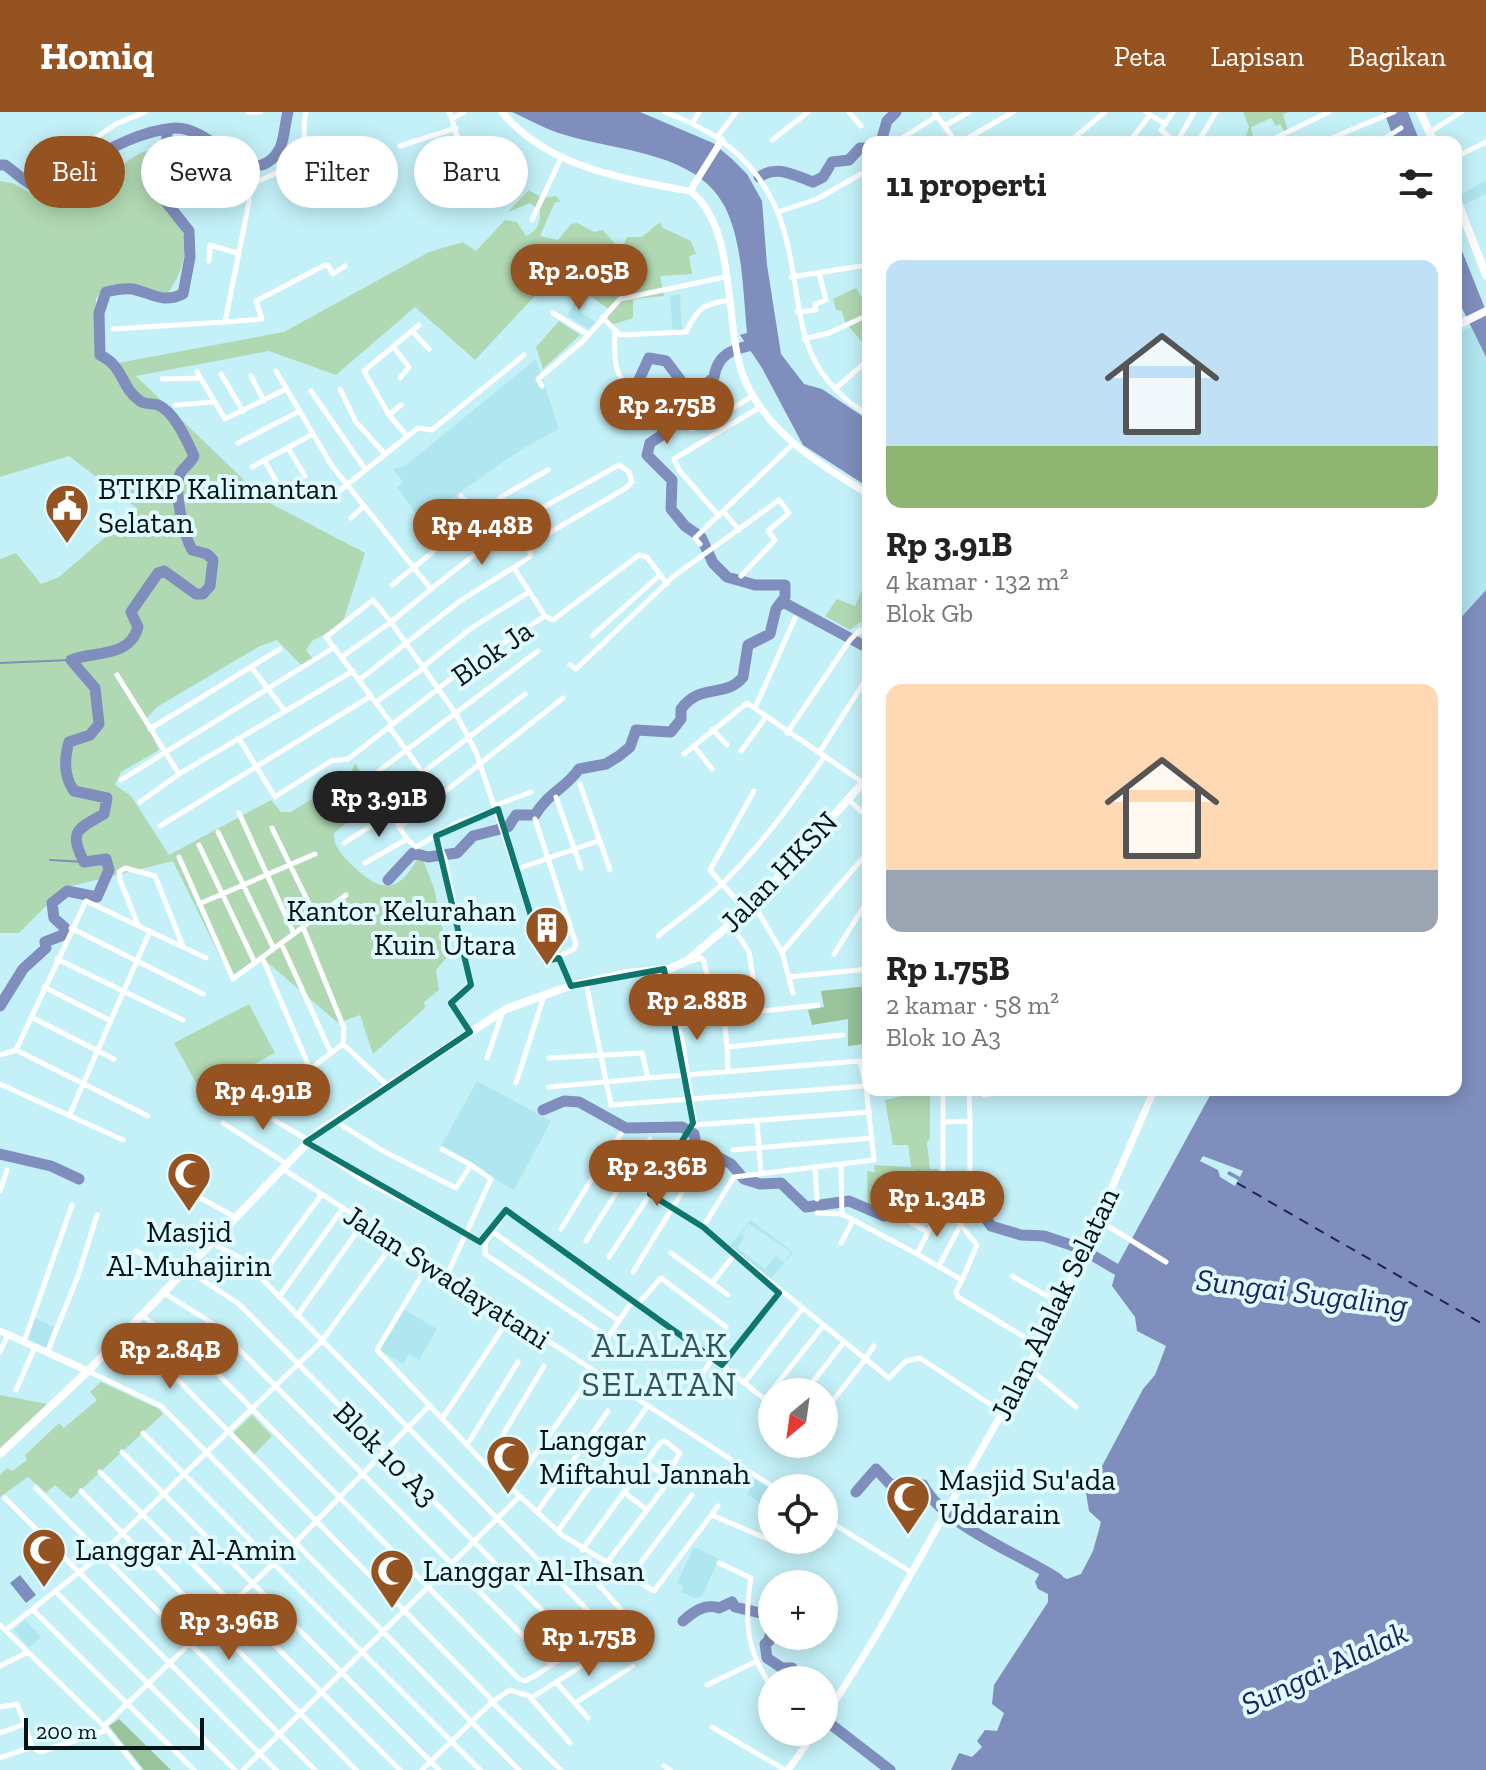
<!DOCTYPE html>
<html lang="id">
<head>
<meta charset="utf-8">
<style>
	:root { --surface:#fff; --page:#f6f6f6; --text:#222; --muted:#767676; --accent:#955322 }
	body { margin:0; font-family:"Zilla Slab",serif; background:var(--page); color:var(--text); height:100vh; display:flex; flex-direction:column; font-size:30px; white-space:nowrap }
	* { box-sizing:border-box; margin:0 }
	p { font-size:26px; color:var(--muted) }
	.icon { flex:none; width:44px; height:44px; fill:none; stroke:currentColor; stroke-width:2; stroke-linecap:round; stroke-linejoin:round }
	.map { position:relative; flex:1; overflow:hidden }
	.sheet { position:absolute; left:862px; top:24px; width:600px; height:960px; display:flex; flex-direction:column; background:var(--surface); border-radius:16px; box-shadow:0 4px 20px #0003 }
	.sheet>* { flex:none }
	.top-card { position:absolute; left:24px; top:24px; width:718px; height:72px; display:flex; gap:16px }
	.needle { width:52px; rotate:209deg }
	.buttons { position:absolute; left:758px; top:1266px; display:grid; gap:16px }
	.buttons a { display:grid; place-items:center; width:80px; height:80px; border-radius:50%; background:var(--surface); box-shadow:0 4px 20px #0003; font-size:40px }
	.scale { position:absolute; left:24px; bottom:20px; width:180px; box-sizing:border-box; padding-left:8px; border:4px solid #041417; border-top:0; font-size:22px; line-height:28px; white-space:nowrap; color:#041417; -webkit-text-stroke:6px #e0fbff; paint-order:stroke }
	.price { position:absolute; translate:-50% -68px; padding:0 18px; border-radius:28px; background:var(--accent); color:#fff; font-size:26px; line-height:52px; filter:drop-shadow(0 2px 4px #0008) }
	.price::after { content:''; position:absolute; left:50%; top:48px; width:24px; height:18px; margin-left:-12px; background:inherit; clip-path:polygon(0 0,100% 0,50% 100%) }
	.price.active { background:#222; color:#fff }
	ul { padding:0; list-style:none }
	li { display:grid; align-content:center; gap:16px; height:424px; padding:0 24px }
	li span { display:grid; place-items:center; height:248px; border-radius:16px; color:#555 }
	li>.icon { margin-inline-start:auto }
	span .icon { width:144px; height:144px; fill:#fffc; stroke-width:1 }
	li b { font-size:34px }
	h2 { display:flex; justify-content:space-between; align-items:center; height:96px; padding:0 24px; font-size:34px }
	.tag { padding:0 28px; border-radius:36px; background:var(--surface); box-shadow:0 4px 20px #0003; font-size:28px; line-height:72px }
	.tag.active { background:var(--accent); color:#fff }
	header { display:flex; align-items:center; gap:48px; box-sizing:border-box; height:112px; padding:0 40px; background:var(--accent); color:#fff }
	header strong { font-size:38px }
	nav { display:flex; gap:44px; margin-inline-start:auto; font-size:28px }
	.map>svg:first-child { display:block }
</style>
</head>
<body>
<header>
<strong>Homiq</strong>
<nav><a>Peta</a><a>Lapisan</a><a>Bagikan</a></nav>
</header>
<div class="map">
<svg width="1486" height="1658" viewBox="0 0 1486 1658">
	<rect width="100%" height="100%" fill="#c4f1f8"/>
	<path fill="#b0e6ef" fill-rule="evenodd" d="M1486,68V82L1464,93L1459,84Z
		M581,179L591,184L581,201L596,210L591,218L567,204Z
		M680,182L682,221H673L670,184Z
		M1471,215L1486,245V478L1456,511V222Z
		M536,247L559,317L522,337L420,408L397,375L403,370L393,357L405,354Z
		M477,969L551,1009L514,1078L440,1036Z
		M751,1108L793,1140L769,1169L728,1136ZM749,1112L791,1140L784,1150L776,1144L765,1157L737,1136L745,1125L741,1122Z
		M403,1197L437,1217L419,1248L409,1242L403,1252L379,1238Z
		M35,1206L54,1215L46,1237L27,1228Z
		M755,1367L772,1378V1398L747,1382Z
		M694,1435L719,1447L702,1484L695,1486L681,1480L684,1475L677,1471Z
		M25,1508L41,1525L29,1536L14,1518Z"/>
	<path fill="#b0d8b2" d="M1243,0H1289L1283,2L1288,19L1285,20L1280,12L1276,14L1271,6L1251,15L1254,30H1244L1249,15Z
		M156,36C170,48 158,73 162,90C164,101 175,107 180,115C192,135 180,165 168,181L155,183L113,172L96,186V243L107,253L284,220L429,140L463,130L476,139L505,108L517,110L526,124C537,120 541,110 540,99L530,91L508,100L529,78L542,86L556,84L561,90H555L540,124L558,128L571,112L577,111L594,120L603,118L618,135H623L627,125H642L660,110L663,116L691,129L696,142L689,144L692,162L660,164L664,184L633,187V206L611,213L607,207L611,199L586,181L573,188L547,171L475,248L415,195L336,263L269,239L136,264L266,389L365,441L342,513L312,529L306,538L314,548L302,554L277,528L260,534L157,595L145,608L159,638L121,660L115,673L131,684L169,743L271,688L281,700H291L350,663L355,651L365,668L378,672L382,679L378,686L334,721C333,735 344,745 353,754C380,780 399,783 418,745H422L434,776L448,844L436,858L439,878L424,890L425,896L373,942L360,903L338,911L260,844L230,865L173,749L64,776L19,821H0V447L16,441L41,472L59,465L138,397L69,344L0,365V69L12,71L50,91L76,84L140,41Z
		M856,176L868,195L867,236L845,210L842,199L836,198L833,187Z
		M559,209L580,223L543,257L536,235Z
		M868,463V515L860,510L850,518L825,504L837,487L855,494Z
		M249,892L275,941L201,980L174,931Z
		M911,978H930V1026L927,1031L930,1057H938V1070L920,1061L905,1060L893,1091L878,1101L868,1093L867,1059L875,1060L874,1053L911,1055L908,1033H893L885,988L911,982Z
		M101,1270L159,1297L163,1302L71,1387L55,1373L46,1381L28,1365L0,1385V1363L7,1356L12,1359L27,1348L25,1343L59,1311L64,1316L97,1288L90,1280Z
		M0,1283L48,1292L0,1338Z
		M252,1303L272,1324L254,1343L232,1322Z"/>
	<path fill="#98c39b" d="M868,874V938L864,932L848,934V907L812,913L808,898L824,895L821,879Z
		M119,1607L171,1658H144L109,1614Z"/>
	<path fill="#7f8ebd" d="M512,0H640L713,31L732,47L747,62L762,89L767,153L781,242L804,272L822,277L868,308V375L803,333L762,256L740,223L747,221C743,180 743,132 725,95C697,39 614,39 562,22C545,17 528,7 512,0Z
		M1384,0H1408L1420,30H1395Z
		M1456,124L1486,199V245L1456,184Z
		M1486,478V1658H951L959,1641L972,1645L982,1635L977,1629L985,1618L997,1619L1004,1601L992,1592L994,1573L1048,1490V1482L1038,1477L1035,1470L1040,1461L1049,1459L1067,1467L1081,1462L1093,1439L1101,1410L1089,1399L1085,1375L1101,1356L1143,1277L1155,1263L1166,1234L1137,1219L1135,1205L1112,1174L1118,1152L1213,978H1456V511Z
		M20,1463L36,1483L26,1491L10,1471Z"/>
	<path fill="#c4f1f8" d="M1203,1044L1243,1059L1240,1065L1229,1059L1227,1062L1238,1068L1235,1074L1220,1065L1218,1058L1200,1049Z"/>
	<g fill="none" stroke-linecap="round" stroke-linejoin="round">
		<path stroke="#7f8ebd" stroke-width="2" d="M0,551L71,548
			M50,748L84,750"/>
		<path stroke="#7f8ebd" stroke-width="11" d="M881,30L887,9L896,0
			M0,53H5C22,65 46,92 70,75C77,70 79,61 85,55C105,35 147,18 175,16C211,15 241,68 268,50C286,38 283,18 288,0
			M759,65C778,52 795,64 813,70L823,65L832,50L849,48L860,36H868
			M783,490L868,536
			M388,768L413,741L428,745L457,741L473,724L508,715L516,703H535C547,682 566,676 579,657L606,652L619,644L630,635L636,618L671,620L681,607V597C701,570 725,587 743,565L748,533L770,522L776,497L785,485V473H755L727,465L713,451L701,425L685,414L671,397L672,368L647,343L650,331L662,323L664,310L636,298L631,285L649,246L666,249L688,278L695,282L714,265C718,239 737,236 761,231
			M0,894L23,857L46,836L45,830L63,823L65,816L54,806L52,791L67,779L97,785L109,758L106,747L84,750C68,718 78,717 104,702L107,686L74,679C64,665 64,647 69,630L90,623L99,612L95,576L71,548C93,539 130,546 138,515L131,500L158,461L164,459L196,482H203L210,474L213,448L207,442L192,438C184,423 172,376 181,360C185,354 191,351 194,344C187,329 175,300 158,293C152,291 145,293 140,289C120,275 125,255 100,243L99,201L106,180C114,178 124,176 132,177C153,181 161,192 183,182L190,145L189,119L166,90L167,17
			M543,998L564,989L579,990L626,1016L682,1015L694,1022L696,1033L731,1052L744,1067L760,1072L781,1071L806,1095L849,1089L884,1104L899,1091L907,1069L919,1064L935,1075L962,1081L980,1097L991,1114L1021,1123L1044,1124L1080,1136L1126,1163
			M0,1042L51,1054L79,1067
			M856,1380L876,1357L891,1373L902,1371L911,1377L923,1373C943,1413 1020,1442 1058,1467
			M683,1509C693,1500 705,1491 719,1496L732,1490L735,1495L769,1503L772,1511
			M772,1513L769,1529L765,1532L767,1546L782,1556H792L799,1568
			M824,1607L890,1658"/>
		<path stroke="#1a255e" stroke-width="2" stroke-dasharray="10 8" stroke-linecap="butt" d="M1237,1071L1486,1214"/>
		<path stroke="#fff" stroke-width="5" d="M248,0H260
			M449,0L452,7L464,0
			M664,0C725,21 770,61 786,126C805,201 791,255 868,303
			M849,0L861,14
			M934,0L956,30
			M1146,0L1165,12
			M1173,0L1161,18L1175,30
			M452,7L456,22L469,38
			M693,10L699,0
			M944,14L969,0
			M1430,20L1461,0
			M718,24L736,0
			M772,28L808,0
			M899,28L937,4
			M961,30L1013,0
			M1069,30L1105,0
			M1129,30L1150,3
			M1177,30L1194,0
			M1198,30L1216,0
			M1230,30L1232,28
			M1267,30L1329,0
			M1322,30L1394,0
			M1379,30L1401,16
			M400,34L456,16
			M1456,45L1486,30
			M51,56L116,12L145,0
			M180,62L248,75
			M778,100L817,87L868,58
			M532,108L561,46
			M209,149L210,133L237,141
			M791,165L868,153
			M797,200L816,198L815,192L826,188L819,161
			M553,201L589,223
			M602,205L620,223L686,220C699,195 701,193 730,188
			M225,210L262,207L256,189L323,154L328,153L333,162L345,154
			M113,217L225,210L249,90V73C272,63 299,56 304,26C305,17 303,9 306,0
			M413,220L429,237
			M615,220C613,269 619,272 661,289C674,294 683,301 697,302L702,314L753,284
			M804,227L829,221L868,203
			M394,236L409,255L400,266
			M276,259L332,354L431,477L391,510L456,602L476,640L545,846L551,848L574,837L576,832L535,707
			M197,260L225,307L286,277
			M221,262L243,299
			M251,264L264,289
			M162,267L200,266
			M542,274L538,267L583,229L620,187L725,165
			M340,277L356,310L385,342
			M835,277L868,248
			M311,279L365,357
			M175,293L214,290
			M389,303L401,293
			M691,317L702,314
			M407,324L389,303L364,259L419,213
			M238,331L298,300
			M288,336L305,364
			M264,348L281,377
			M252,355L313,322
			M461,384L477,403
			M328,388L418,316L432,318L524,243
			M724,400L739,418
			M719,404L679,358L674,347L760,295
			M351,406L364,394
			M530,432L501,385L548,358
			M700,432L695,426L793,332
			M514,456L545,504L553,508L639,443L647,445L667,472
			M392,473L501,385
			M431,477L515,411L619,353L629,360L632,370L626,376L530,432
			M592,524L660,463
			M343,544L391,510L373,488L326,525L392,612
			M570,553L576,557L674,464L779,388L789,401L768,419L775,428L741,464
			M424,554L470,517L529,480
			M252,556L285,599
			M117,563L179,662
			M359,568L460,489L530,445V432
			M376,590L425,555
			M755,596L795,506
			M390,616L423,661
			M150,617L280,537
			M712,617L727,633
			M787,621L850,528L860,518L868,523
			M240,628L275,685L331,649L348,647L466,555L545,504
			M694,634L712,657
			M741,639L766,605
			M819,641L868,564
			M684,642L747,591L862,670
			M372,664L538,539
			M121,668L333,536
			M580,672L610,758
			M556,685L581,756
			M848,687L868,706
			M140,690L179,662L353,559
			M496,693L531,680
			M498,697L459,710L416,735L407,727L386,693L391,685L525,582
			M239,701L294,822
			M160,714L371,584
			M272,716L316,806
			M399,716L563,586
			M218,720L273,835
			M436,724L445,747L469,865L468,874L451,891L470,920
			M344,731L391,701
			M199,733L255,851
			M179,745L233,867L346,783
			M365,751L407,727
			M517,757L598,729
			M199,792L315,742
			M754,793L782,840L793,881
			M745,798L710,758L754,679
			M731,812L749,840L753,865
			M138,813L120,768L119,760L125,756L155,764L183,834
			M303,815L344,916L343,932
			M71,816L203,882
			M658,824C680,806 705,789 725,769C763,731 794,688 825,644
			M281,831L331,941
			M782,840L868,740
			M834,842L868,788
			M262,845L310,957L343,932L389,975
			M559,846L570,874
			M57,847L183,908
			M691,849L701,846L704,849L716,904
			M664,858L683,932L695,1013L870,1000
			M789,865L868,857
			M586,871L611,993L866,974
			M44,875L109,908
			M724,903L727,935L843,923
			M31,905L114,947
			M678,915L716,904L818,893
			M727,935L728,959
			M16,938L148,1004
			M0,943L16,938L86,789L206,846
			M487,946L502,902
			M549,946L642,941L648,966L860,949L866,974L874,1048L734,1065L703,1115
			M516,971L544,884
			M0,972L123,1028
			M549,975L648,966
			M982,978L984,983L990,982
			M69,1004L150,819
			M274,1008L308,1028
			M335,1009L383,1039L456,1076L471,1053L491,1067L446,1165
			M757,1009L761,1062
			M944,1010L970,1009L969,978
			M223,1011L287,1052
			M693,1011L650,1082L703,1115L889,1266L906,1249L920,1246L1002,1300
			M306,1030L361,1067L485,1131
			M442,1037L471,1053
			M733,1038L872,1026
			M601,1052L621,1022
			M841,1053L842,1103
			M815,1056L817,1087
			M283,1057L775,1376
			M970,1071V1009
			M186,1078L235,1105
			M0,1079L7,1058
			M322,1082L263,1162V1168L606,1517
			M817,1101L842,1102L917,1142L943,1091V978
			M904,1107L928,1120
			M1098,1108L1166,1150
			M561,1117L601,1052L650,1082L609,1145
			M493,1120L619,1209
			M586,1129L650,1027
			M212,1131L246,1149
			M485,1131L505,1101H511L722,1253L779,1181
			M485,1131V1142L608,1225
			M841,1131L853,1108
			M136,1139L180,1163
			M671,1141L712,1171
			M917,1142L962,1168L977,1133L944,1092
			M428,1153L377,1238L485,1352L562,1423L654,1479L718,1394
			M939,1154L960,1114
			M186,1157L239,1192L579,1536
			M633,1160L703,1046
			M1012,1164L1058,1190
			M962,1168L956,1180L958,1185L1039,1234
			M164,1181L215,1213L551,1552
			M728,1183L712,1171L734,1143
			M279,1185L343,1096
			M638,1192L661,1166L726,1215
			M142,1204L196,1240L519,1567L525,1569L538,1562L624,1505L623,1500L598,1472
			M297,1204L364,1110
			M119,1228L178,1268L493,1589
			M24,1230L72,1093
			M602,1234L633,1188
			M0,1240L8,1223
			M47,1241L78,1164L97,1103
			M865,1247L874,1234
			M722,1253L772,1293
			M1028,1255L1076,1295
			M88,1259L161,1294L519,1658
			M744,1271L802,1197
			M16,1278L35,1235
			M805,1280L844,1230
			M688,1282L713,1246
			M765,1287L823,1214
			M824,1300L864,1249
			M442,1307L510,1205
			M143,1321L480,1658
			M467,1333L518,1250
			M122,1340L439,1658
			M646,1350L666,1365
			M485,1352L544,1254
			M100,1360L400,1658
			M36,1376L315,1658
			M511,1377L593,1261
			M81,1379L356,1658
			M624,1380L647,1398
			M5,1386L276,1658
			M537,1400L608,1299
			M712,1403L772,1429
			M824,1406L911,1460
			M558,1419L647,1295
			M582,1438L660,1331L665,1329L680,1341L666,1365V1373L606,1452
			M719,1451L751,1466C744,1509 746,1538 772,1576
			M629,1466L692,1383
			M55,1479L235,1658
			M32,1497L194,1658
			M0,1513L104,1614L139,1658
			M6,1518L96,1447L321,1230L390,1136
			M0,1554L28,1540
			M556,1570L588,1606
			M707,1573L757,1549
			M531,1586L632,1522
			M575,1591L633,1554
			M0,1595L17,1592L25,1612
			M104,1614L294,1432L430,1293
			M712,1615L785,1658
			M805,1620L811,1626
			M0,1621L25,1612L32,1635L40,1640L107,1618
			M0,1646L32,1635
			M664,1654L670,1658
			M243,1658L519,1385
			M422,1658L492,1590
			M561,1658L492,1590L510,1578L529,1584L570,1631"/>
		<path stroke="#fff" stroke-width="7" d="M502,0C547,55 623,67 690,79C740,117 722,218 746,271C771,323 820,353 868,382
			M690,79L722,28
			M0,1219L88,1259
			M824,1607L877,1522L1028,1255L1098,1108L1154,978
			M788,1658L815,1620"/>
		<path stroke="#fff" stroke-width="8" d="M1420,0L1434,30
			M1456,86L1486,163
			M1456,214L1486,199
			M0,1342L88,1259L319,1019L506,897L570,874L627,861L669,857L687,849L758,788L868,665"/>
	</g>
	<path fill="none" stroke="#0f766e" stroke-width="6" stroke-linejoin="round" d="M498,697L545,849L559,846L571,874L664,857L693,1011L650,1082L703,1115L779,1181L722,1253L506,1098L480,1130L306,1030L470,920L451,891L471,873L436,724Z"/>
	<defs>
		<g id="civic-pin" transform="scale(2.3)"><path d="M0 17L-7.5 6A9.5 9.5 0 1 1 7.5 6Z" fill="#955322" stroke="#e0fbff"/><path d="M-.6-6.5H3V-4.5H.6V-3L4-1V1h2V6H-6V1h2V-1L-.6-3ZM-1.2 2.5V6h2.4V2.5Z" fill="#fff"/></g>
		<g id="building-pin" transform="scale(2.3)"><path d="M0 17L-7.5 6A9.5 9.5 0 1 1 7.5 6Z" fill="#955322" stroke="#e0fbff"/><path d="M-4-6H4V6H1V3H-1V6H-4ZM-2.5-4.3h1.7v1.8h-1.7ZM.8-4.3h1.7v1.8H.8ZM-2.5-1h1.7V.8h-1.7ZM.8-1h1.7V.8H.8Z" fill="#fff"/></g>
		<g id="mosque-pin" transform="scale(2.3)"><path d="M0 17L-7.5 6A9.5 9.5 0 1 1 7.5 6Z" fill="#955322" stroke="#e0fbff"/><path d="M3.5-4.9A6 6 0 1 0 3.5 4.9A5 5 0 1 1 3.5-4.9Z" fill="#fff"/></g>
	</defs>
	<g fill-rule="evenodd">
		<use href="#civic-pin" x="67" y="394"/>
		<use href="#building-pin" x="547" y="816"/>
		<use href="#mosque-pin" x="189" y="1062"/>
		<use href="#mosque-pin" x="508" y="1345"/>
		<use href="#mosque-pin" x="908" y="1385"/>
		<use href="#mosque-pin" x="44" y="1438"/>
		<use href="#mosque-pin" x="392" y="1459"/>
	</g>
	<g text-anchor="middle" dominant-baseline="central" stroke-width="8" stroke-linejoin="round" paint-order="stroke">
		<g font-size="30" fill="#041417" stroke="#e0fbff" text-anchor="start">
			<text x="98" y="377">BTIKP Kalimantan<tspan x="98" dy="34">Selatan</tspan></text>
			<text x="516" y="799" text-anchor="end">Kantor Kelurahan<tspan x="516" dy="34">Kuin Utara</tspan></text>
			<text x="189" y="1120" text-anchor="middle">Masjid<tspan x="189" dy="34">Al-Muhajirin</tspan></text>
			<text x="539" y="1328">Langgar<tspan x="539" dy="34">Miftahul Jannah</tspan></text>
			<text x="939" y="1368">Masjid Su'ada<tspan x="939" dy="34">Uddarain</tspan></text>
			<text x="75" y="1438">Langgar Al-Amin</text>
			<text x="423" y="1459">Langgar Al-Ihsan</text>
		</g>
		<g font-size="30" fill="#041417" stroke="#e0fbff">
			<text transform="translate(492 541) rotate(-35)">Blok Ja</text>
			<text transform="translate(779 760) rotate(-46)">Jalan HKSN</text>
			<text transform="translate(447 1165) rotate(33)">Jalan Swadayatani</text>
			<text transform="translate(1055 1192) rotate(-64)">Jalan Alalak Selatan</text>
			<text transform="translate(386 1342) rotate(45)">Blok 10 A3</text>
		</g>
		<g font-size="32" font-style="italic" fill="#1a255e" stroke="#e0fbff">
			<text transform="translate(1302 1180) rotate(7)">Sungai Sugaling</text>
			<text transform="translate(1324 1556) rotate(-25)">Sungai Alalak</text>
		</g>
		<g font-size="34" letter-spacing="2" fill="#2f585e" stroke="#e0fbff">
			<text x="660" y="1233">ALALAK<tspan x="660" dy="39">SELATAN</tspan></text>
		</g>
	</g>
</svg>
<div class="buttons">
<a><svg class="needle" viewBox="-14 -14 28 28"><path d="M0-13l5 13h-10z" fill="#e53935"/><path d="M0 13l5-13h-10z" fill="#767676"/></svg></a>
<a><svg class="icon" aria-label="locate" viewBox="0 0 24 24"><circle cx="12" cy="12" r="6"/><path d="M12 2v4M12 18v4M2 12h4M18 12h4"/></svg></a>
<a>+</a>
<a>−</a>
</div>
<div class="scale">200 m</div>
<b class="price" style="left:579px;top:200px">Rp 2.05B</b>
<b class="price" style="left:667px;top:334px">Rp 2.75B</b>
<b class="price" style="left:482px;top:455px">Rp 4.48B</b>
<b class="price active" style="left:379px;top:727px">Rp 3.91B</b>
<b class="price" style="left:697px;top:930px">Rp 2.88B</b>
<b class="price" style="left:263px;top:1020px">Rp 4.91B</b>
<b class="price" style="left:657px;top:1096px">Rp 2.36B</b>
<b class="price" style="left:937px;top:1127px">Rp 1.34B</b>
<b class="price" style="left:170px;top:1279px">Rp 2.84B</b>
<b class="price" style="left:229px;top:1550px">Rp 3.96B</b>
<b class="price" style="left:589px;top:1566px">Rp 1.75B</b>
<div class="top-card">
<a class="tag active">Beli</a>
<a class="tag">Sewa</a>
<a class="tag">Filter</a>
<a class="tag">Baru</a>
</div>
<section class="sheet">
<h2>11 properti<svg class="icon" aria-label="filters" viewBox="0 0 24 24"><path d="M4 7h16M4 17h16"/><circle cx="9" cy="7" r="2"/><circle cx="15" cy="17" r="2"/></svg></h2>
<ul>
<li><span style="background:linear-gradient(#bfe0f5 75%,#8fb573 0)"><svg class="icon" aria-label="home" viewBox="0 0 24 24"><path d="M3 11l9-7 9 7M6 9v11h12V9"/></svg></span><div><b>Rp 3.91B</b><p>4 kamar · 132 m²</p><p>Blok Gb</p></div></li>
<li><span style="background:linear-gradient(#ffd9b3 75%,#9aa5b1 0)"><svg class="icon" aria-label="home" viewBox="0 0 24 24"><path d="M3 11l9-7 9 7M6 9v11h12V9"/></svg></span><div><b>Rp 1.75B</b><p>2 kamar · 58 m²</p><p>Blok 10 A3</p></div></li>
</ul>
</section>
</div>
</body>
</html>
